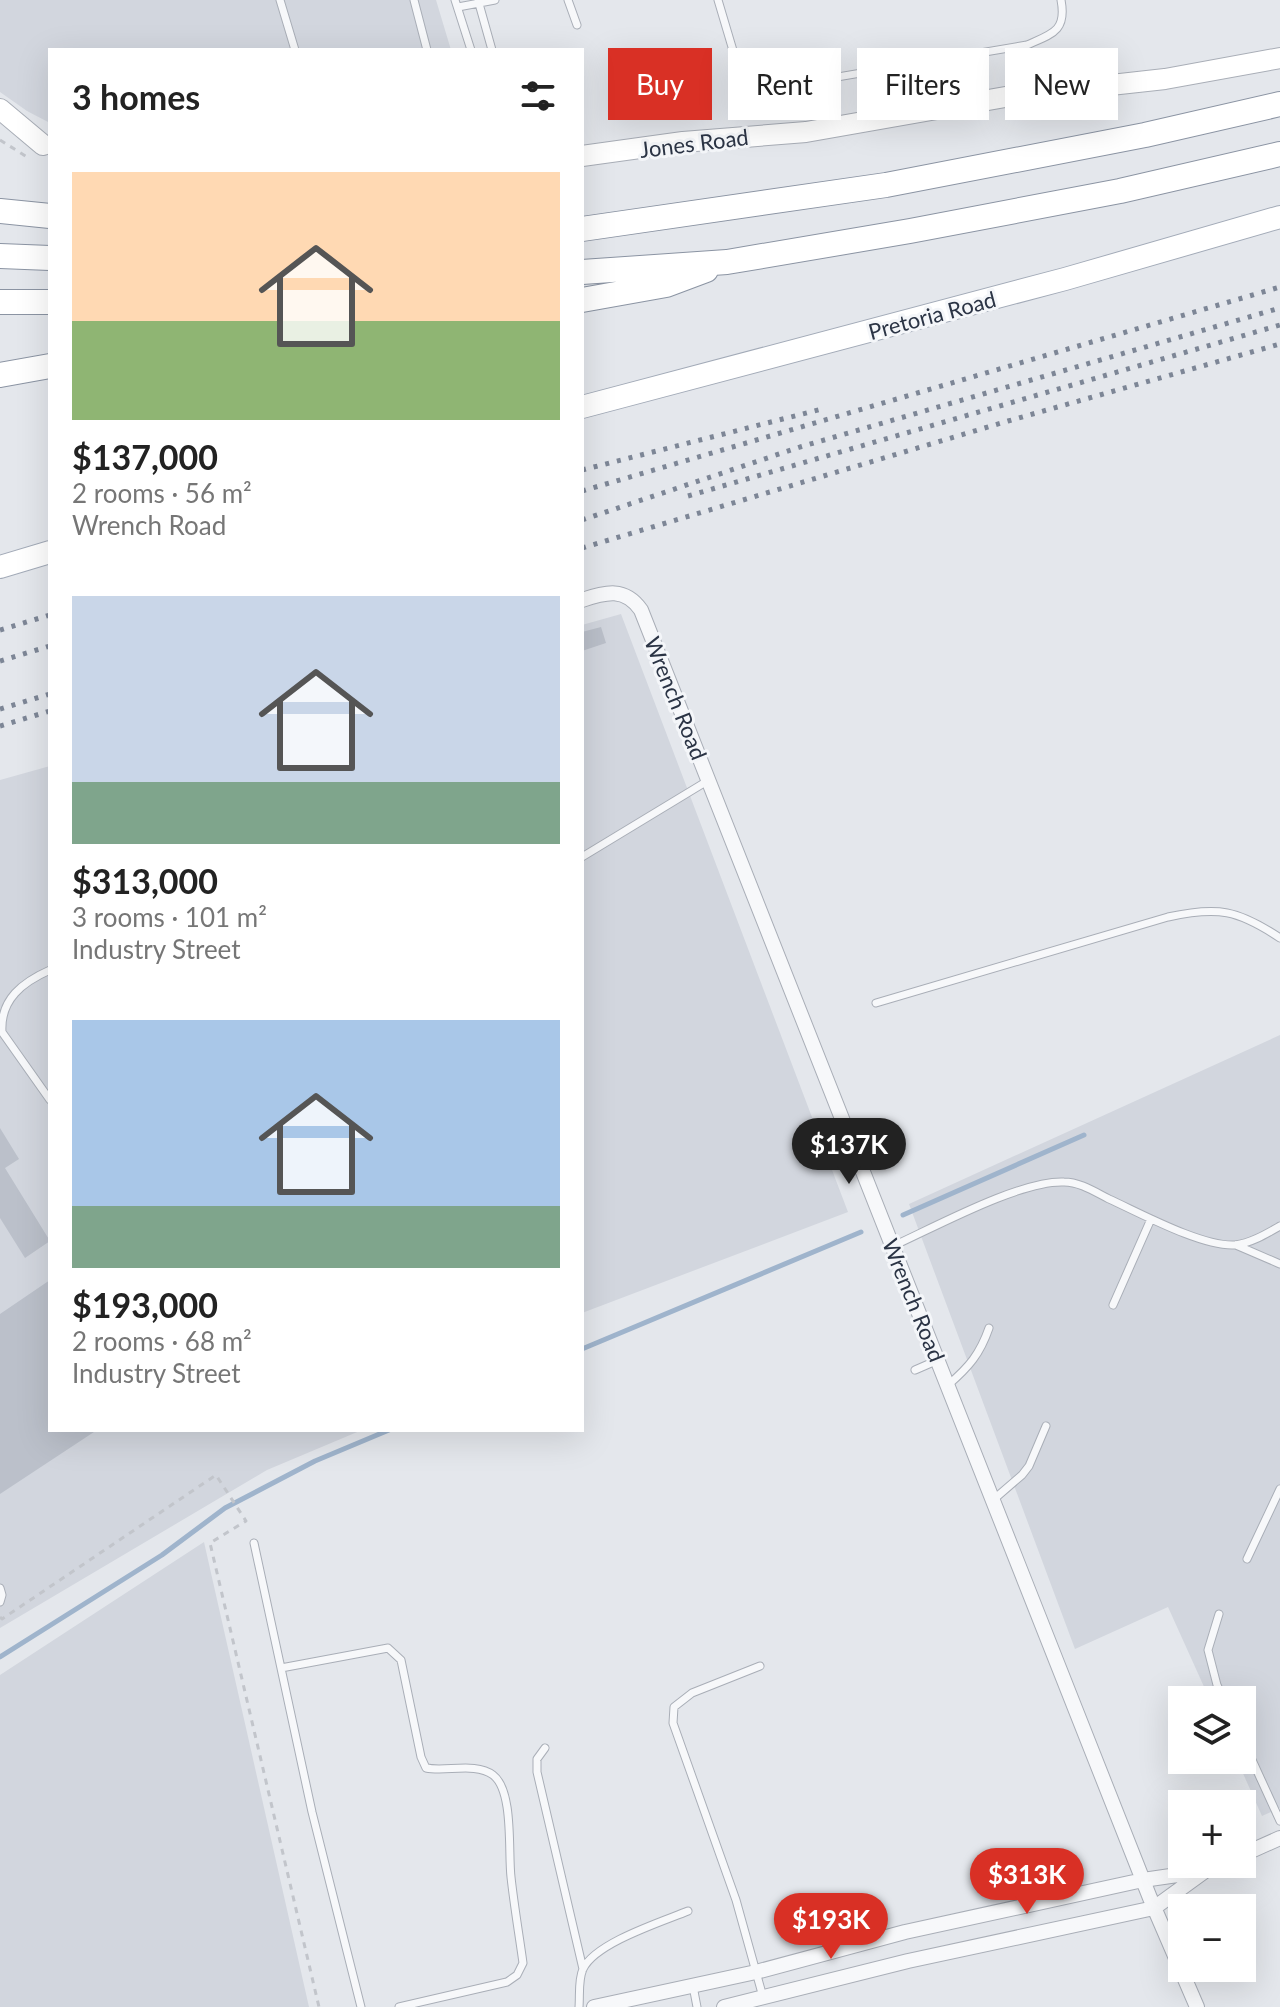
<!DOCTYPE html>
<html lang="en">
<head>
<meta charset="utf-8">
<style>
	:root { --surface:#fff; --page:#f6f6f6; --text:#222; --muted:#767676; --accent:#d93025 }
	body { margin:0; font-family:Lato,sans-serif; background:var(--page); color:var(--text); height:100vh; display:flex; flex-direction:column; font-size:30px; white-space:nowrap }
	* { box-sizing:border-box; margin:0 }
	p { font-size:26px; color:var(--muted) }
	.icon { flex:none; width:44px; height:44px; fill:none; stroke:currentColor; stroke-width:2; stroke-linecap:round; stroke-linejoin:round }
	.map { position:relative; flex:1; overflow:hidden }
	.details { position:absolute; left:48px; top:48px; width:536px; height:1384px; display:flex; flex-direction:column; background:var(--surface); border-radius:0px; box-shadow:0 8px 32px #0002 }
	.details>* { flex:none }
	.guide { position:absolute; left:608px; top:48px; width:552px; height:72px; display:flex; gap:16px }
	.fabs { position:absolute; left:1168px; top:1686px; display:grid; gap:16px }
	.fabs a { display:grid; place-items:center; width:88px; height:88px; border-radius:0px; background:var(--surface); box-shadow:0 8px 32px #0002; font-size:40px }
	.price { position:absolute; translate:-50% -68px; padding:0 18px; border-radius:28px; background:var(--accent); color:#fff; font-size:26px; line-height:52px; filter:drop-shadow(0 2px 4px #0008) }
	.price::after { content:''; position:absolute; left:50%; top:48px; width:24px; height:18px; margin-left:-12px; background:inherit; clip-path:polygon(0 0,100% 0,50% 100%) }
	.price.on { background:#222; color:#fff }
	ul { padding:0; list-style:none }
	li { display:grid; align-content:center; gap:16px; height:424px; padding:0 24px }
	li span { display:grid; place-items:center; height:248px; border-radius:0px; color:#555 }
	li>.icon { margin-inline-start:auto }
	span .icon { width:144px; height:144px; fill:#fffc; stroke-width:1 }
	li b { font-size:34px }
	h2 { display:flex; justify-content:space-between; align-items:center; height:96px; padding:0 24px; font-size:34px }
	.tag { padding:0 28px; border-radius:0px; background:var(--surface); box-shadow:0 8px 32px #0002; font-size:28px; line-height:72px }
	.tag.on { background:var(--accent); color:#fff }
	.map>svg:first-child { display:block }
</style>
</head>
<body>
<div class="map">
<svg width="1280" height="2007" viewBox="0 0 1280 2007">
	<rect width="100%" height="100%" fill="#e4e7ec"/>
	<path fill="#d2d6de" d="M0,0H436L451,50H50V123L27,111L0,92Z
		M621,614L848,1212L582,1313V625Z
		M50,766V1430H362L267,1470L0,1628V780Z
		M1280,1035V1808L1262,1816L1237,1760H1242V1700H1210L1168,1607L1075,1649L909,1204Z
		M204,1542L309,2007H0V1675Z"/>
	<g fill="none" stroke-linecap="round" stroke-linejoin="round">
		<path stroke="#9fb4cc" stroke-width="5" d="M903,1215L1084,1135
			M582,1349L861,1232
			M0,1657L162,1555L225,1508L315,1461L389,1430"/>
	</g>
	<path fill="#bbc0ca" d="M601,627L606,643L582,651V632Z
		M0,1128L19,1159L5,1168L50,1241L25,1258L0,1218Z
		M50,1280V1430H97L0,1494V1314Z"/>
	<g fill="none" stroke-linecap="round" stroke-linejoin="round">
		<g stroke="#a9aeb7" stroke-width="9">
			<path id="lane" d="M280,0L295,50
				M414,0L427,50
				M455,0L471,50
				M478,0L492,50
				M568,0L577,25
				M718,0L743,84L749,92L1027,45C1052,34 1067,31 1061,0
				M458,7L495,0
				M582,857L709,780
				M50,970C23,982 0,999 2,1032L50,1100
				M876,1003L1168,917C1218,906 1238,910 1280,938
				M1236,1245L1280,1264
				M893,1246C935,1227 1021,1180 1064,1182C1080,1182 1095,1192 1109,1199C1140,1213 1202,1247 1235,1245C1251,1243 1266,1234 1280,1226
				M1113,1305L1151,1219
				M915,1370L938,1360
				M948,1385C969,1367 980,1354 989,1328
				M993,1500L1022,1475L1029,1466L1046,1426
				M254,1543L312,1812L361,2007
				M1247,1559L1280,1489
				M0,1588L2,1595L0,1602
				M1219,1614L1208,1650L1217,1685L1224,1700
				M760,1666L692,1693L674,1707L673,1723L736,1900L763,1997
				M281,1668L388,1648L401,1660L421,1757L426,1768C446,1772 476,1762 493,1775C514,1791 508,1852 511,1877C514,1905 519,1934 523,1963L517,1975L507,1982L399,2007
				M1242,1738L1280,1821
				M545,1748L537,1759V1772L583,1969
				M693,1986L697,2007
				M579,2007C580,1995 578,1980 583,1969C595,1943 661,1922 688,1911"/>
		</g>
		<g stroke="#a9aeb7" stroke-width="16">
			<path id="street" d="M582,600C606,592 625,587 641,610L1150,1898L1197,2007
				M1242,1855L1280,1838
				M594,2007L756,1972L905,1932L1143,1880L1205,1871
				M724,2007L908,1961L1154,1908L1205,1871L1222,1864"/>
		</g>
		<g stroke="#a9aeb7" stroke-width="22">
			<path id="secondary" d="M0,109L43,145
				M582,156L683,142L806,132L1011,96L1165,79L1280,58"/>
		</g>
		<g stroke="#a3abb8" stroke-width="24">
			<path id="primary" d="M582,407L1065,279L1280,217
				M0,567L50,552"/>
		</g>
		<g stroke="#8b94a3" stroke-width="26">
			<path id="highway" d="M0,211L50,216
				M582,229L886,185L1145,135L1280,104
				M0,256L50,258
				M582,272L727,262L910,231L1120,191L1280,154
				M582,300L666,285L706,270
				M0,302H50
				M0,375L50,366"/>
		</g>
		<path stroke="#c2c5cb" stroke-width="3" stroke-dasharray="6 6" stroke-linecap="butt" d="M0,140L27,157
			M0,1617L2,1619L216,1475L246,1521L210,1543L319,2007"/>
		<use href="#lane" stroke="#f7f8fa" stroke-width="7"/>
		<use href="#street" stroke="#f7f8fa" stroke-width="14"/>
		<use href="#secondary" stroke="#fff" stroke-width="20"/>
		<use href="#primary" stroke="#fff" stroke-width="22"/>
		<use href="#highway" stroke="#fff" stroke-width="24"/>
		<path stroke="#7d8696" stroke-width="5" stroke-dasharray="4 8" stroke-linecap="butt" d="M582,470L826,408
			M582,491L1280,287
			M688,496L1280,325
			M582,520L800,447L1280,308
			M582,548L1008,421L1280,344
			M0,630L50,615
			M0,661L50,646
			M0,709L50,694
			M0,726L50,711"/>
	</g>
	<g text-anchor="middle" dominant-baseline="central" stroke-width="6" stroke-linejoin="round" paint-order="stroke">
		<g font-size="22" fill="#2b3445" stroke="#f4f6f9">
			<text transform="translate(694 143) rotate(-7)">Jones Road</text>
			<text transform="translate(932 315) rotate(-15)">Pretoria Road</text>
			<text transform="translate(676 698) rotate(68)">Wrench Road</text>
			<text transform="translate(914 1300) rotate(68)">Wrench Road</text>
		</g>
	</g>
</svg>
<div class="fabs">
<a><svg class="icon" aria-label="layers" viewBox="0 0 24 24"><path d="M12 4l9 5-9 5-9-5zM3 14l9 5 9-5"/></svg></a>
<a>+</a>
<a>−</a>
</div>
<b class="price on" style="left:849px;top:1186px">$137K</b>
<b class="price" style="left:1027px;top:1916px">$313K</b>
<b class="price" style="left:831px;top:1961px">$193K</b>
<div class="guide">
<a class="tag on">Buy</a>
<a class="tag">Rent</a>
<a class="tag">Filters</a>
<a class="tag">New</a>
</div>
<section class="details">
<h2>3 homes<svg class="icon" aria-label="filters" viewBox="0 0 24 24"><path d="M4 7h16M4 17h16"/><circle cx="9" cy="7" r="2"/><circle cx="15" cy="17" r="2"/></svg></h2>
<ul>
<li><span style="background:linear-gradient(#ffd9b3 60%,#8fb573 0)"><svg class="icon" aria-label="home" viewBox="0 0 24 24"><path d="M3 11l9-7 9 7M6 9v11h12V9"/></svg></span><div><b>$137,000</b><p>2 rooms · 56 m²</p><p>Wrench Road</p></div></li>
<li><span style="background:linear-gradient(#c9d6e8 75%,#7fa58c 0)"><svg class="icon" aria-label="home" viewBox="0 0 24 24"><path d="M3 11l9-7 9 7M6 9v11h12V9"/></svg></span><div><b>$313,000</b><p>3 rooms · 101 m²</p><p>Industry Street</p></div></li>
<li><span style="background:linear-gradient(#a9c7e8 75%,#7fa58c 0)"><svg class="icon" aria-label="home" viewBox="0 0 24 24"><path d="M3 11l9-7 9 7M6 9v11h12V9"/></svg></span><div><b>$193,000</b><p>2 rooms · 68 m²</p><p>Industry Street</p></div></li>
</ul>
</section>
</div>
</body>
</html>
